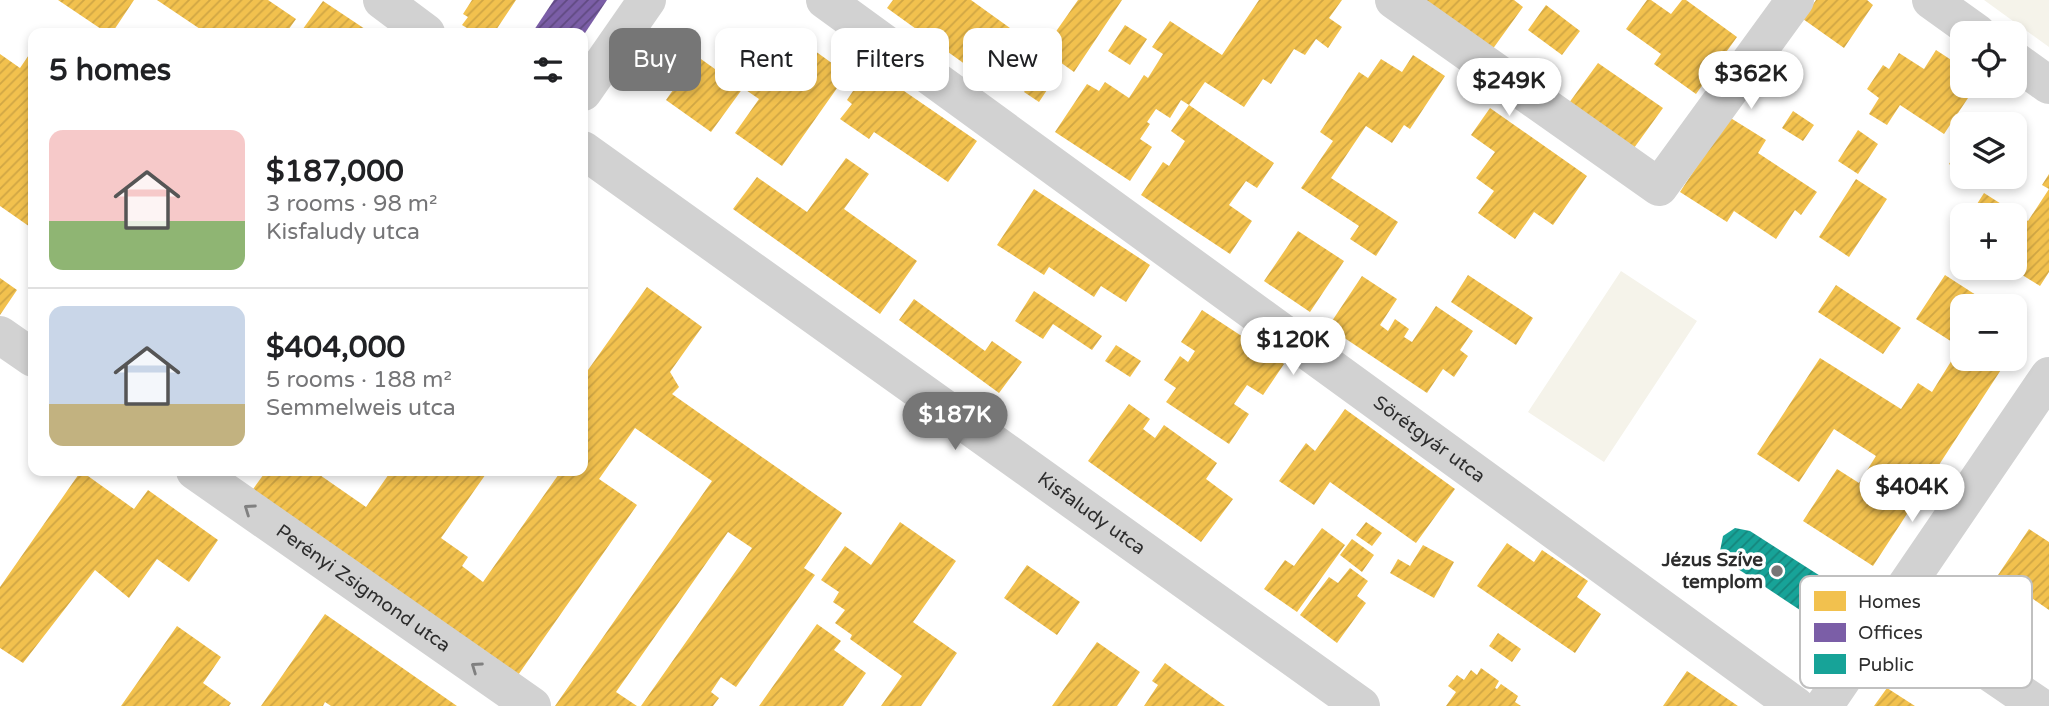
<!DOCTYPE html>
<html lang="en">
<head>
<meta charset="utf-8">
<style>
	:root { --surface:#fff; --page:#f6f6f6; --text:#202124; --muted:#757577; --line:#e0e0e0; --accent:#767676 }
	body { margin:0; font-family:"Varela Round",sans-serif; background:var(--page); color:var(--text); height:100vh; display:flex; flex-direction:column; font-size:26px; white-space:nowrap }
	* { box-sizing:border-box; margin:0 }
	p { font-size:23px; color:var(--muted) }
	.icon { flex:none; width:38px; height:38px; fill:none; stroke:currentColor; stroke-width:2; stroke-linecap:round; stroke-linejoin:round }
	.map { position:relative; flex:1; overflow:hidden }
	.panel { position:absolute; left:28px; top:28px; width:560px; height:448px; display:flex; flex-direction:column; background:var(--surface); border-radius:14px; box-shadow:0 4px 10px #0003 }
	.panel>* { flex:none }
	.top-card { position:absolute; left:609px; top:28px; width:665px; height:63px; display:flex; gap:14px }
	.controls { position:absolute; left:1950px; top:21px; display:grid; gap:14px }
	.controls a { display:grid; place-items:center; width:77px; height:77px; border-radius:14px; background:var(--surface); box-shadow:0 4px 10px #0003; font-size:35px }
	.price { position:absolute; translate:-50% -60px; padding:0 16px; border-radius:24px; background:#fff; color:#222; font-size:23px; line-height:46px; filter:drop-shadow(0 2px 4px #0008) }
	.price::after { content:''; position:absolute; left:50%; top:42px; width:21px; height:16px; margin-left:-10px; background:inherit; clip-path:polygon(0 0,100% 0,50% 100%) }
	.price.selected { background:var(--accent); color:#fff }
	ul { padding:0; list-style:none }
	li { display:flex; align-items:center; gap:21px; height:175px; padding:0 21px }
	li+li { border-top:2px solid var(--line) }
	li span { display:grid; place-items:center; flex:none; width:196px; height:140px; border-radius:14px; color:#555 }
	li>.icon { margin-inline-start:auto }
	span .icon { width:84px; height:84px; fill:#fffc; stroke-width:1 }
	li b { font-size:30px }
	h2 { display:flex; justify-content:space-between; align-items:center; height:84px; padding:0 21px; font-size:30px }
	.chip { padding:0 24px; border-radius:14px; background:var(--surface); box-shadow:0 4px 10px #0003; font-size:24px; line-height:63px }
	.chip.selected { background:var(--accent); color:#fff }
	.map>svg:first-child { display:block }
</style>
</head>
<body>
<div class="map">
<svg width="2049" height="706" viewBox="0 0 2049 706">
	<defs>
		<pattern id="homes-hatch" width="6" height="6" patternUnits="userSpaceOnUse" patternTransform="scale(1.75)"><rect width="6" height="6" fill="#f2c14e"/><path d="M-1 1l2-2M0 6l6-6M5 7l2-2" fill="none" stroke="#d0a644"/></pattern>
		<pattern id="offices-hatch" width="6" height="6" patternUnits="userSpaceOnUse" patternTransform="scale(1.75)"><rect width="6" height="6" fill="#7b5ea7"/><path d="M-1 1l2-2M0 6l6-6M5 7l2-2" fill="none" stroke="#604a81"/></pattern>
		<pattern id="public-hatch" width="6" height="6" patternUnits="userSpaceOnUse" patternTransform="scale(1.75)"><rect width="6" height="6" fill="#17a398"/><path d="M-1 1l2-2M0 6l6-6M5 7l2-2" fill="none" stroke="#15857c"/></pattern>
	</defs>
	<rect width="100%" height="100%" fill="#fff"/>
	<path fill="#f5f3ea" d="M1984,0H2049V47Z
		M1621,271L1697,321L1604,462L1528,412Z"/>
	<path fill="url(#homes-hatch)" d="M58,0H134L112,33H107Z
		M157,0H268L296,19L286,33H206Z
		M472,0H516L494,33H475L462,25L468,17L463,14Z
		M893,0H971L1031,43L998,88L887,8Z
		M1078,0H1122L1074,72L1043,50Z
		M1259,0H1342L1329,18L1342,27L1328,48L1316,39L1305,55L1294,49L1271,84L1263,79L1244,107L1205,82L1189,105L1274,163L1257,188L1246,181L1229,205L1252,221L1230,254L1141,195L1163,162L1169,166L1185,141L1171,131L1189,105L1181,100L1170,118L1156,109L1147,122L1150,124L1140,139L1152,147L1130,181L1055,132L1087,84L1099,91L1105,82L1129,98L1144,75L1148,78L1163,54L1152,47L1170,21L1222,55Z
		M1420,0H1514L1523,7L1492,50Z
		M1647,0H1651L1671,14L1682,0H1686L1737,37L1696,94L1654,64L1661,54L1626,29Z
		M1816,0H1867L1873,5L1844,48L1803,19Z
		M323,1L371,33H300Z
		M1546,5L1580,31L1562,55L1528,30Z
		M1125,25L1147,39L1130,65L1108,51Z
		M663,32L736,84L753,59L772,73L797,38L847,74L782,166L735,133L759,99L743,88L711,132L666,100L678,83L644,59Z
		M33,49V229L0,206V54L20,68Z
		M1936,50L1962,67V86H1976L1944,134L1900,105L1887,125L1869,114L1879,98L1867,89L1883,65L1889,69L1899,53L1924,69Z
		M1413,55L1445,76L1410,129L1404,125L1392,143L1366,126L1331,178L1398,222L1376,256L1350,239L1359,226L1301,188L1333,141L1320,132L1359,72L1368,78L1381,59L1402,72Z
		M1598,63L1663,108L1634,148L1569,103Z
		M869,67L977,141L948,182L874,132L869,139L840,119L852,104L847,100Z
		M1034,77L1049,87L1039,102L1024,92Z
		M1490,108L1587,176L1553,225L1534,212L1515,239L1478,213L1494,191L1476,178L1495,152L1471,135Z
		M1793,111L1814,125L1803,141L1782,128Z
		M1729,117L1766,140L1758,153L1817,192L1801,215L1795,210L1776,239L1734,211L1727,222L1680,192Z
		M1858,130L1878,144L1858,174L1838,161Z
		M1962,144V172L1949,164Z
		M846,158L869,174L844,209L917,261L880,314L733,209L757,177L807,212Z
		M2049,174V272L2040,286L2014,270V215H1970L1984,193L2028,221L2049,189L2042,185Z
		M1969,177H1987L1982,185Z
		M1856,179L1887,199L1849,257L1819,237Z
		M1034,189L1150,265L1126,302L1101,286L1094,297L1049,267L1044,275L997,245Z
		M1298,231L1344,261L1310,312L1264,281Z
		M1468,275L1533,318L1516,345L1451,302Z
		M1945,275L1993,306H1962V359H2008L1873,566L1803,521L1837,469L1859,483L1876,456L1834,429L1799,482L1757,454L1820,358L1901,409L1918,383L1932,392L1960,347L1916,319Z
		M1362,276L1397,299L1380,325L1388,331L1395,319L1409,329L1404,337L1412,342L1436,306L1473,331L1460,350L1468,356L1454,377L1443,369L1427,393L1328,327Z
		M0,278L17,290L0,315Z
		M1836,285L1901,328L1883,354L1818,312Z
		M647,287L702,327L670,372L679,387L672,394L842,513L804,568L815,575L736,687L721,677L711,692L719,698L713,706H641L752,548L728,532L616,692L637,706H555L712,481L635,428L599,479L637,505L516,678L248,496L266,471H319L317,473L366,507L391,471H488L441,538L468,557L462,566L483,582L561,471H583V377Z
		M1034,291L1102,336L1092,350L1053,324L1043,339L1015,321Z
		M914,299L985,351L992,341L1022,362L999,393L899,320Z
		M1202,310L1284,364L1263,395L1247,385L1234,404L1249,414L1229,444L1166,402L1176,388L1164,380L1180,356L1188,362L1195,351L1181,342Z
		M2014,320L2027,328L2014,349Z
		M1116,345L1141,361L1130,377L1105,361Z
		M1129,404L1150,419L1143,429L1155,438L1164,425L1217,463L1206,479L1233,499L1201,542L1088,461Z
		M1345,409L1455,489L1416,543L1330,482L1314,505L1279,481L1306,443L1315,451Z
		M81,471L134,509L148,490L218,540L189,582L157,559L129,598L95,570L23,663L0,648V587Z
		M900,522L956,561L913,622L957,653L921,706H881L902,676L850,639L852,635L835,623L845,610L833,602L839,592L821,580L845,546L871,565Z
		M1366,522L1382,533L1372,546L1356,535Z
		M1322,528L1345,545L1297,612L1264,589L1285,560L1294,566Z
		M2029,529L2049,542V610L1998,575Z
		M1352,539L1374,555L1362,572L1340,555Z
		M1507,543L1534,562L1542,550L1588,581L1577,597L1601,614L1575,653L1477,586Z
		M1423,545L1454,562L1434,598L1390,573L1398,559L1410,566Z
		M1027,565L1080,602L1057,635L1004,598Z
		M1350,568L1368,581L1357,596L1366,603L1337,643L1300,615L1329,577L1338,583Z
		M325,614L457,706H331L325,702L323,706H261Z
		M817,624L841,641L834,650L866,673L843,706H759Z
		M177,626L221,657L203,683L231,703L229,706H121Z
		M1498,633L1521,649L1512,662L1489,646Z
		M1097,642L1140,672L1117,706H1052Z
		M1165,663L1187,679L1225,706H1144L1158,685L1152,681Z
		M1481,668L1499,681L1495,688L1497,689L1501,684L1518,696L1515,702L1521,706H1446L1456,692L1448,686L1457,675L1464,680L1471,670L1477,675Z
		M1687,671L1738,706H1663Z
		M1887,688L1915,706H1874Z"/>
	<path fill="url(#offices-hatch)" d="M554,0H607L585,33H532Z"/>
	<path fill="url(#public-hatch)" d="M1735,528L1750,531L1825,579L1803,612L1729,563L1720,551L1723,536Z"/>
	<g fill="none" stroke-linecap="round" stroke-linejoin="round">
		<g stroke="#d2d2d2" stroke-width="38">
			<path d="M382,0L426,33"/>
			<path id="s1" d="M825,0L1796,706"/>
			<path d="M1394,0L1659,187L1795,0"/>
			<path d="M1931,0L1977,33"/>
			<path d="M2014,60L2049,85"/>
			<path d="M583,92L647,0"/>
			<path id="s2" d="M583,150L1361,706"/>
			<path d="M0,335L33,358"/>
			<path id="s3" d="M195,471L532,706"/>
			<path d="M1893,606L2039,706"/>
			<path d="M1824,706L2049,376"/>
		</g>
	</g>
	<defs><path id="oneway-chevron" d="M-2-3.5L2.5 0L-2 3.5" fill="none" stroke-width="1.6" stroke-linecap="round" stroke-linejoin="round" transform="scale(1.75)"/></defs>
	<g stroke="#808080">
		<use href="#oneway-chevron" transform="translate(249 509) rotate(-145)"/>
		<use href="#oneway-chevron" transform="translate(476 667) rotate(-145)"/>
	</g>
	<circle fill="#767676" stroke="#fff" stroke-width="2.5" cx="1777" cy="571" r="7"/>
	<g text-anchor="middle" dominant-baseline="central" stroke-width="7" stroke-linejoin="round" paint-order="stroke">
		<g font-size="19" fill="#2d2d2d" stroke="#fff">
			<text stroke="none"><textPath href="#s1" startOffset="747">Sörétgyár utca</textPath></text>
			<text stroke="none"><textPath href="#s2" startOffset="625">Kisfaludy utca</textPath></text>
			<text stroke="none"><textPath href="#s3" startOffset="205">Perényi Zsigmond utca</textPath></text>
		</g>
		<g font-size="19" font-weight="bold" fill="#2d2d2d" stroke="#fff" text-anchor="end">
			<text x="1763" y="560">Jézus Szíve<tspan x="1763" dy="22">templom</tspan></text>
		</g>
	</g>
	<rect x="1800" y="576" width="232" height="112" rx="10" fill="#fff" stroke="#c0c0c0" stroke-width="2"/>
	<rect x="1814" y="591" width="32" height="20" fill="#f2c14e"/>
	<rect x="1814" y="623" width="32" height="19" fill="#7b5ea7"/>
	<rect x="1814" y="654" width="32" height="20" fill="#17a398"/>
	<g font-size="19" fill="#2d2d2d">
		<text x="1858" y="608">Homes</text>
		<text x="1858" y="639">Offices</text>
		<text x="1858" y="671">Public</text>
	</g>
</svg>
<div class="controls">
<a><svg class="icon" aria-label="locate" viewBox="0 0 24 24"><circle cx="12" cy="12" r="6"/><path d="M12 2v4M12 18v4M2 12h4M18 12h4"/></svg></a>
<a><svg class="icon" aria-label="layers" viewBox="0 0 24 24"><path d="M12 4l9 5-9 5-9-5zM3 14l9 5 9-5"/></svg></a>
<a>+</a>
<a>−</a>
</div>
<b class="price" style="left:1751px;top:111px">$362K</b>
<b class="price" style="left:1509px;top:118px">$249K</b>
<b class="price" style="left:1293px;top:377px">$120K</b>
<b class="price selected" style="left:955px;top:452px">$187K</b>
<b class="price" style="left:1912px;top:524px">$404K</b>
<div class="top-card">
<a class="chip selected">Buy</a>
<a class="chip">Rent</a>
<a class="chip">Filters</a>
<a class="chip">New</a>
</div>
<section class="panel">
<h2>5 homes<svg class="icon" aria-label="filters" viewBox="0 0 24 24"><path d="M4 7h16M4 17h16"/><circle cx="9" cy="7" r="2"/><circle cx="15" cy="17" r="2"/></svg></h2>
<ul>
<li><span style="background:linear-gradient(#f6c9c9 65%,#8fb573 0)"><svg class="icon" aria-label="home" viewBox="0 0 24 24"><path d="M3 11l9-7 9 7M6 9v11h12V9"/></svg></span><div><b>$187,000</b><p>3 rooms · 98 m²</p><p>Kisfaludy utca</p></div></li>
<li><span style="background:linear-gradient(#c9d6e8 70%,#c2b280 0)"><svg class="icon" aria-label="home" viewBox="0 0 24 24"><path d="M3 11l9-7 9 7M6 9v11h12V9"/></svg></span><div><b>$404,000</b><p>5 rooms · 188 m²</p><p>Semmelweis utca</p></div></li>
</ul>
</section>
</div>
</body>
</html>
